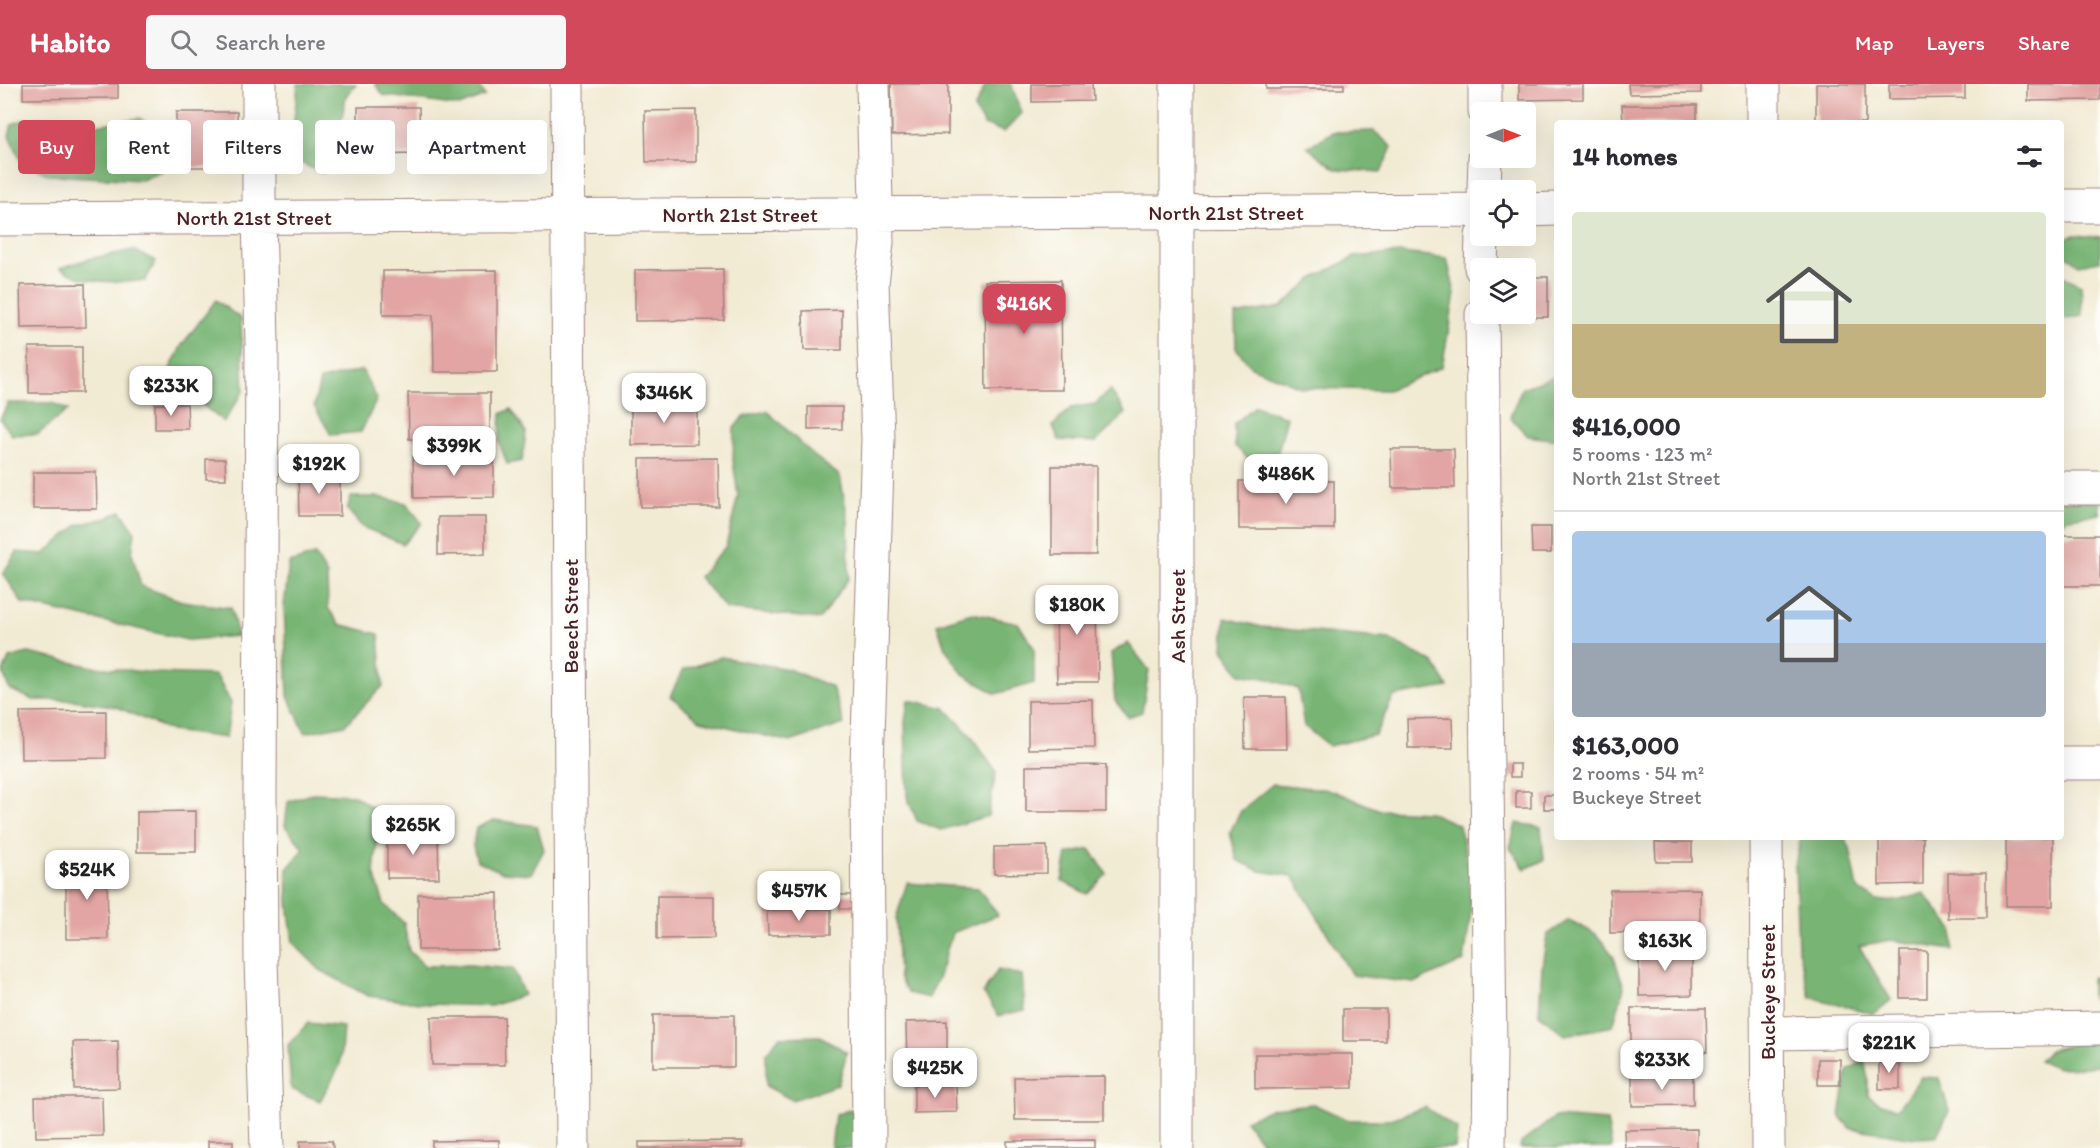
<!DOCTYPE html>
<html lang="en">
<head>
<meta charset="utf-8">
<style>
	:root { --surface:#fff; --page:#f7f7f7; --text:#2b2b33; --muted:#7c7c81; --line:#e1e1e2; --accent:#d1495b }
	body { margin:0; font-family:Itim,sans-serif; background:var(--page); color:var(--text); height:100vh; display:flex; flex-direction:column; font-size:22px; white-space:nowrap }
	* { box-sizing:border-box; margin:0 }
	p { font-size:20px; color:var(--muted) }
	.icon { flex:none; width:33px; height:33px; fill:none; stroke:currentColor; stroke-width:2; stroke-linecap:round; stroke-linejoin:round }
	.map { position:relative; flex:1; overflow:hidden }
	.drawer { position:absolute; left:1554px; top:36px; width:510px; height:720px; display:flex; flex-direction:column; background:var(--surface); border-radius:6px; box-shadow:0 6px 24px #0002 }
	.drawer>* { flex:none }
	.hud { position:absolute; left:18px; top:36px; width:570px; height:54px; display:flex; gap:12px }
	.needle { width:39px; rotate:90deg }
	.controls { position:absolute; left:1470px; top:18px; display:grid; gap:12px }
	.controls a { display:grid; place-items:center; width:66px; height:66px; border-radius:6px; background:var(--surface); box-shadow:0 6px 24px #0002; font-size:30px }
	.price { position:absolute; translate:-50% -51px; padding:0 14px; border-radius:12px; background:#fff; color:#222; font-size:20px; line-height:39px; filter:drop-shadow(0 2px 3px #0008) }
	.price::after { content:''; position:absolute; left:50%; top:36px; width:18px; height:14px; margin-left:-9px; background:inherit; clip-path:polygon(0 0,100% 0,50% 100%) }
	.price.selected { background:var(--accent); color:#fff }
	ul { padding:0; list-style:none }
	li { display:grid; align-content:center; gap:12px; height:318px; padding:0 18px }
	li+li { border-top:2px solid var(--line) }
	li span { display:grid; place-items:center; height:186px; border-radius:6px; color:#555 }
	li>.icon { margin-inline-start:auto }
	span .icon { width:108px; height:108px; fill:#fffc; stroke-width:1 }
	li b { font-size:26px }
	h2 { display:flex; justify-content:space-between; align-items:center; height:72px; padding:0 18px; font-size:26px }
	.pill { padding:0 21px; border-radius:6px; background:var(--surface); box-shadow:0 6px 24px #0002; font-size:21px; line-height:54px }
	.pill.selected { background:var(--accent); color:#fff }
	header { display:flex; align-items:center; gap:36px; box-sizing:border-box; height:84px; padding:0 30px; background:var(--accent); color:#fff }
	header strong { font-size:28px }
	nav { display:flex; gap:33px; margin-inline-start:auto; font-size:21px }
	.search { width:420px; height:54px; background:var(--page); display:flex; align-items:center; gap:15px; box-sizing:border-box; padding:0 21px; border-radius:6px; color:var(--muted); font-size:22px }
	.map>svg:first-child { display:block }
</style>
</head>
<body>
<header>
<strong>Habito</strong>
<div class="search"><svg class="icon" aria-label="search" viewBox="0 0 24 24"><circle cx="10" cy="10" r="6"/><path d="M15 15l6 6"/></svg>Search here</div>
<nav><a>Map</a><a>Layers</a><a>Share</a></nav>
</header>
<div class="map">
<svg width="2100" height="1064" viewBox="0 0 2100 1064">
	<rect width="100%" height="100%" fill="#fdfcf7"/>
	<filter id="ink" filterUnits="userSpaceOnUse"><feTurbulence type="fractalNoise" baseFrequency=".0167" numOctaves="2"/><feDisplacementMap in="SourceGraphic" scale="12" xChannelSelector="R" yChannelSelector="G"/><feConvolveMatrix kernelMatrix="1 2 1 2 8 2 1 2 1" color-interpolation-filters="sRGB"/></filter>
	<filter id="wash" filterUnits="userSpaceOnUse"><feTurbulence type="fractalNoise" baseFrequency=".008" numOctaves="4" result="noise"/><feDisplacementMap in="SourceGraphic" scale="24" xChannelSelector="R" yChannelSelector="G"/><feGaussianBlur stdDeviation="1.35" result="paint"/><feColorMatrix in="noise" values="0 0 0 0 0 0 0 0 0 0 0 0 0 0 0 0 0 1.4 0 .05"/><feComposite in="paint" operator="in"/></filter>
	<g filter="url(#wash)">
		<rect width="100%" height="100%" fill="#f2ebd4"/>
		<path fill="#78b574" stroke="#616a50" stroke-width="1.5" d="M298,0H356L346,12L338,54L342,82L321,89L297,77L292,54Z
			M375,0H478L485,12L459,22L383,11Z
			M986,0H1011L1022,29L1004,48L984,41L974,25Z
			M57,33L96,41L140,34L163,53L168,85L142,96L49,91L21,77L9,52L12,40L26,35Z
			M1374,47L1392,63L1381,88L1336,85L1307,63L1333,48Z
			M2074,151L2100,153V177L2079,181L2061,166V156Z
			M133,166L156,177L145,197C116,198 85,201 60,184L88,175Z
			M1401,169L1447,174L1455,210L1442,283L1388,306L1303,304L1251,283L1236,264L1235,231L1281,223L1312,195L1354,173Z
			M2061,191L2081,201L2083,232L2061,236Z
			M216,216L241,235L244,306L224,338C203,323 186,307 170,285L182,261Z
			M362,286L377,315L361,348L331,351L314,322L320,296Z
			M1557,291V356L1528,352L1510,333L1522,304Z
			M1110,306L1126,329L1096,358L1059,356L1053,342L1071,324L1095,320Z
			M8,319H52L68,326L38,350L12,351L0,335Z
			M1255,322L1287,333L1278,368L1251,378L1235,362L1234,340Z
			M511,325L526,348L522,377L507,380L499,358L501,330Z
			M767,327L813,371L840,392L848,436L849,494L820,535L726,525L699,493L726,462L738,412L733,377L734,344L743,333Z
			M351,413H379L406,419L422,439L403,460L362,443L347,425Z
			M2061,416L2100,418V430L2068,434L2061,440Z
			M121,427L135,448L132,469L141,502L182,517L231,524L238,552L188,556L22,519L3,489L17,468L44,470L78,441L107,434Z
			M315,471L327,491L328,524L339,540L379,550L383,602L345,641L305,649L288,612L284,522L289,479Z
			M972,529L1018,539L1034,564V599L996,610L963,590L945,564L937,540Z
			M1225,534L1262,543L1389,555L1434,579L1448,603L1394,612L1375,651L1329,662L1304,642L1298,605L1269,595L1240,590L1223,565Z
			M1128,559L1149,586L1142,628L1128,633L1115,617L1111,569Z
			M28,569L94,583L155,589L216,591L231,619L226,654L171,647L117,623L73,616H33L9,605L3,588L9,574Z
			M721,573L788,585L832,603L844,640L790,658L700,636L670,612L683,586Z
			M908,616L945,624L971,652L996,688L988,732L941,746L917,737L907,713L905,638Z
			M1273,700L1331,706L1380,726L1429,728L1459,741L1468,779L1471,828L1464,877L1414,899L1352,891L1293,792L1260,787L1237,776L1230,748L1241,727Z
			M313,709L354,711L380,729L374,789L384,820L404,839L409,867L425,882L470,881L513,885L524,911L491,922L428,920L368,912L320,886L293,859L288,819L287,785L304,765L285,742L288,718Z
			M494,736L537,742L544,766L531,790L502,788L477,777L473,762L476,744Z
			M1516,739L1541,743L1544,776L1525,785L1510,764Z
			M1801,753H1844L1850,764L1858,805L1877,817L1901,816L1924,809L1953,846V866L1891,856L1859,862L1891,916L1874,930L1810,913L1798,866L1795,779Z
			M1090,765L1107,790L1087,810L1062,797L1067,770Z
			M907,799L978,804L998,831L952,849L939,892L929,914L908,909L899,893L896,834Z
			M1569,836L1596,850L1613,871L1624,903L1613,942L1565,951L1539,930L1542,882L1547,851Z
			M998,886L1022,891L1025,926L999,932L983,909Z
			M2100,890V915H2091V894Z
			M308,939L343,943L340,981L320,1017L291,1005L288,961Z
			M820,952L847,968L838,1001L792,1016L766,1002V970L779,953Z
			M2081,958L2100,960V980L2088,983L2058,984L2039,976L2051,966Z
			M1864,977L1868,994V1012L1881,1020L1897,1025L1921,993L1939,994L1949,1027L1936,1053L1915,1054L1850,1044L1840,1033L1847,986Z
			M1313,1020L1348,1036H1387L1425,1023L1457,1045L1455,1064H1290L1263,1060L1245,1036L1273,1024Z
			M851,1025L861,1044L857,1064H831L835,1031Z
			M1555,1033L1607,1037L1612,1064H1520L1521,1059Z"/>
		<g id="blocks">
			<path fill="#e2a5a3" d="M23,0H118V14L23,15Z
				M891,0H948V50L892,51Z
				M1032,0H1091L1092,17L1032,18Z
				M1266,0H1344V5H1266Z
				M1519,0H1583V15L1519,16Z
				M1628,0H1701V9L1629,10Z
				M1816,0H1865V39H1816Z
				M1889,0H1965V14L1889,15Z
				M2028,0H2100V16L2028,17Z
				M1622,21H1697V39H1623Z
				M358,23H419L420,70L358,71Z
				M696,26V78H646L645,27Z
				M176,28H237V83H176Z
				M723,185L724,236L635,237V186Z
				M497,186V288H434L433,231H383V187Z
				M1526,193H1548V233H1513V230H1526Z
				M1061,196L1062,306H986L985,197Z
				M85,200L86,243L21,244L20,201Z
				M842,226V266H804L803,227Z
				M29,263H82V309H29Z
				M408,309H490V355H409Z
				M631,319H697V360L631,361Z
				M155,320H187L188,345H155Z
				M808,323H842V345L808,346Z
				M1391,365H1454L1455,404H1392Z
				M413,373H494V413L414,414Z
				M718,374L719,423H640V375Z
				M206,375H225L226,395H206Z
				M1052,382H1096V471H1052Z
				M33,388H96L97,425H33Z
				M340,390V432H299L298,391Z
				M1239,397H1334V445H1239Z
				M438,433H485V470L438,471Z
				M1531,443H1551V469H1532Z
				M2061,451H2100V502H2061Z
				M1056,507H1097L1098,598H1057Z
				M1244,613H1286L1287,665H1245Z
				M1093,616L1094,664L1028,665V617Z
				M106,627V674L21,675L20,628Z
				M1452,634L1453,664H1408L1407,635Z
				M1510,680H1520V693H1510Z
				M1106,681V728H1026V682Z
				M1516,707H1531V724H1516Z
				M1544,711H1557V725H1544Z
				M196,727V768H137V728Z
				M438,750L439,794H387V751Z
				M1879,753H1923V800L1879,801Z
				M2006,753H2053V822H2006Z
				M1655,758H1692V778H1656Z
				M1047,762V789L994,790V763Z
				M66,779H107L108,855H66Z
				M1948,789H1986V834H1948Z
				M1700,805V848L1610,849V806Z
				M498,809V866H418V810Z
				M840,811H854V825H840Z
				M657,812H714V854L657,855Z
				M831,825V850L768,851L767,826Z
				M1639,865H1692V911L1639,912Z
				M1900,867H1927V914H1900Z
				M1631,924H1706L1707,968H1631Z
				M1343,925H1386V957H1343Z
				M653,931H734V983H653Z
				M431,933H504L505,981H432Z
				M947,937V983H907L906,938Z
				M118,957L119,1004L74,1005L73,958Z
				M1255,970H1353V1004L1255,1005Z
				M1879,974H1900V1005H1879Z
				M1818,975H1840V1001H1818Z
				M1104,992V1036H1015L1014,993Z
				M1632,992H1693V1021L1632,1022Z
				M914,1001H956L957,1028L914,1029Z
				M35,1013H102L103,1052L36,1053Z
				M1697,1045V1064H1625L1624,1046Z
				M499,1056V1064H432V1057Z
				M1095,1056V1064H1007V1057Z
				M208,1057H233V1064H208Z
				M300,1057H332L333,1064H300Z
				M743,1057V1064H639V1058Z"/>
		</g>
	</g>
	<g filter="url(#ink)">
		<use href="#blocks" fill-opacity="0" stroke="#9e8580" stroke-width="1.5"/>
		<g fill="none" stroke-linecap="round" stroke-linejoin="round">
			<g stroke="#9e8580" stroke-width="35">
				<path id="minor" d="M259,0V133L262,259L260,712L261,876L267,1064
					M567,0L573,1064
					M1763,0V39
					M1485,28V0
					M1484,106L1485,74
					M2061,122H2100
					M1526,126L1557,125
					M0,135L1480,126
					M1481,184L1482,152
					M1482,230L1490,965L1489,1064
					M2061,404H2100
					M2061,679H2100
					M1766,753L1768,1064
					M1768,949L2100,944
					M869,1064L867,681L878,355L872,199L877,159L873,0
					M1177,1064V0"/>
			</g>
			<use href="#minor" stroke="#fff" stroke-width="33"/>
		</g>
	</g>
	<g text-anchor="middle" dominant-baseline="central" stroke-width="6" stroke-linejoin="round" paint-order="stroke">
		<g font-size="21" fill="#4a1f2b" stroke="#fdfcf7">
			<text x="1226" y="128">North 21st Street</text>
			<text x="740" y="130">North 21st Street</text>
			<text x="254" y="133">North 21st Street</text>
			<text transform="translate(570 532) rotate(-90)">Beech Street</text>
			<text transform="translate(1177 532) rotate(-90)">Ash Street</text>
			<text transform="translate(1767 908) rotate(-90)">Buckeye Street</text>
		</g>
	</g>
</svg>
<div class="controls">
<a><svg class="needle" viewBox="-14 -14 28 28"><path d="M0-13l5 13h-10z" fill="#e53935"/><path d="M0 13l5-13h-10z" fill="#7c7c81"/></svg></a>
<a><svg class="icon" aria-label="locate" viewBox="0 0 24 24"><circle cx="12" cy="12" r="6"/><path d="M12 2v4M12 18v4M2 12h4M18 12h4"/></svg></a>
<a><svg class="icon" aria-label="layers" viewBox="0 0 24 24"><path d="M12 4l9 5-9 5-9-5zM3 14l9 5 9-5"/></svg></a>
</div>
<b class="price selected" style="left:1024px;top:251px">$416K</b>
<b class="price" style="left:171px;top:333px">$233K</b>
<b class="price" style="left:664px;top:340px">$346K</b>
<b class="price" style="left:454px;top:393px">$399K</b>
<b class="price" style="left:319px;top:411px">$192K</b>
<b class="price" style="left:1286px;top:421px">$486K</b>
<b class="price" style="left:1077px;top:552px">$180K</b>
<b class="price" style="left:413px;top:772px">$265K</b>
<b class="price" style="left:87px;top:817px">$524K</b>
<b class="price" style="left:799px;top:838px">$457K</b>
<b class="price" style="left:1665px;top:888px">$163K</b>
<b class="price" style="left:1889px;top:990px">$221K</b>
<b class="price" style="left:1662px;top:1007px">$233K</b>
<b class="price" style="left:935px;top:1015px">$425K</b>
<div class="hud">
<a class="pill selected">Buy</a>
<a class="pill">Rent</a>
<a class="pill">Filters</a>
<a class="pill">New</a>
<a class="pill">Apartment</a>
</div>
<section class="drawer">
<h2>14 homes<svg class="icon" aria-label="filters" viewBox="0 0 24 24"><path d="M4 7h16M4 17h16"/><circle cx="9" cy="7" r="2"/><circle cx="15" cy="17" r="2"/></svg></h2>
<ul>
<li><span style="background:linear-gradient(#dfe7d0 60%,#c2b280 0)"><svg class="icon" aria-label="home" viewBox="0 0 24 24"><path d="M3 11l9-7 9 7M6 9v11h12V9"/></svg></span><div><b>$416,000</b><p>5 rooms · 123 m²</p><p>North 21st Street</p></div></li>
<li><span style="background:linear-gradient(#a9c7e8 60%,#9aa5b1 0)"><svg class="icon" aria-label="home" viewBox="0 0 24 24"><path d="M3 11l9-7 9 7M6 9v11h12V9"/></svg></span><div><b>$163,000</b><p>2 rooms · 54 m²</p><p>Buckeye Street</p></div></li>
</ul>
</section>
</div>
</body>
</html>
